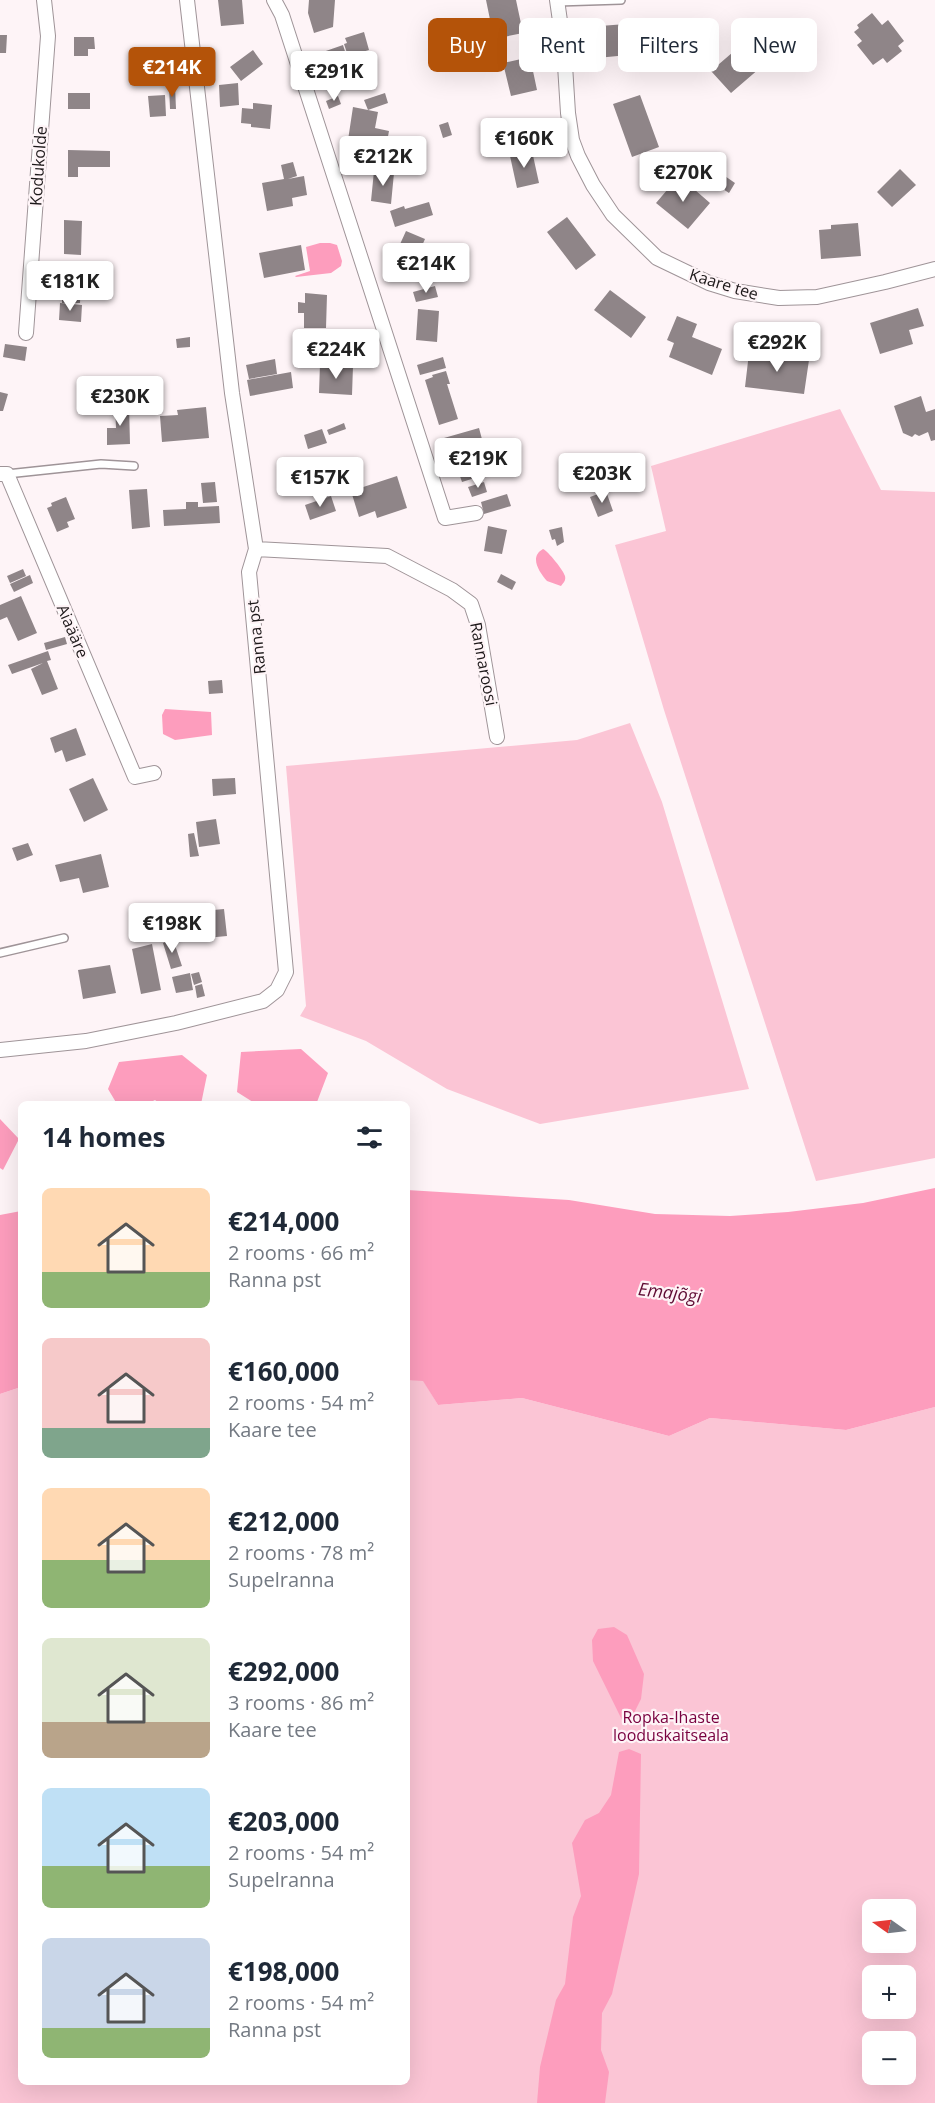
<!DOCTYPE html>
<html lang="en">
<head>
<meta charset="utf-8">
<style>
	:root { --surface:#fff; --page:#f2f2f3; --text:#1f2937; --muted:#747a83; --accent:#b45309 }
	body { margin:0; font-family:"Open Sans",sans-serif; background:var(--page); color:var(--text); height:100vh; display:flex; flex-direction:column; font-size:22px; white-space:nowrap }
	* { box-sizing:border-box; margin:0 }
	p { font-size:20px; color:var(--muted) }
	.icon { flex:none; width:33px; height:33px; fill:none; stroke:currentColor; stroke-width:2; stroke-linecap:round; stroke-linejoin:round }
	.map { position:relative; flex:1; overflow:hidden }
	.sheet { position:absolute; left:18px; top:1101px; width:392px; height:984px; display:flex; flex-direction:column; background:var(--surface); border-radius:9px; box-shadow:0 6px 24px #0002 }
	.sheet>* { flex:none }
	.guide { position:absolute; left:428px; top:18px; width:417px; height:54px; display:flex; gap:12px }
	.needle { width:39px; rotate:284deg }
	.fabs { position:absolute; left:862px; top:1899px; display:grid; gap:12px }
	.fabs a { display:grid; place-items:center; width:54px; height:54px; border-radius:9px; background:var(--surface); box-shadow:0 6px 24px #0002; font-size:30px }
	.price { position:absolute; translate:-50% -51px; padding:0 14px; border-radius:6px; background:#fff; color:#222; font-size:20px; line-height:39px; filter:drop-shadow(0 2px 3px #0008) }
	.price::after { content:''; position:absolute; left:50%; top:36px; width:18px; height:14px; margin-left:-9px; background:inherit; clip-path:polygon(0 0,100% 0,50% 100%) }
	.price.on { background:var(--accent); color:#fff }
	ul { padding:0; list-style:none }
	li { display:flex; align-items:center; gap:18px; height:150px; padding:0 24px }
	li span { display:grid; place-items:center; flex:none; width:168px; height:120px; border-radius:9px; color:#555 }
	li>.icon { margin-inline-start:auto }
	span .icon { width:72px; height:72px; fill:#fffc; stroke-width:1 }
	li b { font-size:26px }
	h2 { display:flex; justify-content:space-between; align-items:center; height:72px; padding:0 24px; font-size:26px }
	.tag { padding:0 21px; border-radius:9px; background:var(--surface); box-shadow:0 6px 24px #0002; font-size:21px; line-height:54px }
	.tag.on { background:var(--accent); color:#fff }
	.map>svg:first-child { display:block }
</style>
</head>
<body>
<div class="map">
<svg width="935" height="2103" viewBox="0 0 935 2103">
	<rect width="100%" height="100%" fill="#fef4f7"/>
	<path fill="#fbc5d5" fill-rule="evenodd" d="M840,409L881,490L935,492V1158L816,1181L664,710L615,545L666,531L651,466Z
		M630,723L662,802L749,1089L540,1124L447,1089L366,1041L300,1016L306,1006L286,766L577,740Z
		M407,1380H423L438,1405L522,1398L669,1436L710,1418L846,1430L935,1407V2103H0V1394L21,1387V2082H406ZM873,1910H906V1942H873ZM873,1976H906V2008H873ZM873,2042H906V2074H873Z"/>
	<path fill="#fd9dbd" d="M320,243H330L337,245L342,261L341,266L331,273L296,277L295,276L310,271L306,247Z
		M543,549C548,551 564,571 565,576C566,581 564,582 561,586L547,581C539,572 529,557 543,549Z
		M165,709L211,712L212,735L175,740L163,734L162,715Z
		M301,1049L328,1073L317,1102L256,1104L237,1092L241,1052Z
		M182,1055L207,1075L201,1104H160L155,1100L147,1104H117L108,1089L119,1062Z
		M0,1119L19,1139L3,1170L0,1168Z
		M935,1188V1407L846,1430L710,1418L669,1436L522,1398L438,1405L423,1381L407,1380V1190L569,1200L655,1214L730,1216L788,1212L863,1203Z
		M21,1211V1387L0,1394V1215Z
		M614,1627L627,1635L644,1674L641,1699L631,1719L622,1720L593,1661L592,1640L598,1629Z
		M629,1749L641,1754L639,1874L612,1994L602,2013L601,2050L609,2072L605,2103H537L540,2067L556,2000L565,1984L573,1917L581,1896L572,1843L585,1820L599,1813L611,1795L619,1752Z"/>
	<path fill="#8f8588" d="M218,0H242L244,24L221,26Z
		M309,0H335L333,27L314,33L308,13Z
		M486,0H516L523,33L494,39Z
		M872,13L882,25L888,20L904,41L898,46L902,51L887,63L883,58L873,65L857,45L862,41L854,32L859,28L857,25Z
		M626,24L628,55L597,58L596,41H601L600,26Z
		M364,32L369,50L348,56L344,44L347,43L345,38Z
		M0,35H7L6,53H0Z
		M74,37H94L95,49H88V56H74Z
		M343,45L351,70L332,76L323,52Z
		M740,46L760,68L731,93L711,71Z
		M253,50L263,64L241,81L230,67Z
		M530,57L537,90L511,96L503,63Z
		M238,83L239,105L220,107L219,85Z
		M169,86H175L176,109H170Z
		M68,93H90V109H68Z
		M385,93L388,103L368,110L364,100Z
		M165,95L166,116L150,117L148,96Z
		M640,95L659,147L632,157L613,104Z
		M338,96L341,104L329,109L326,101Z
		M253,103L272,105L270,129L251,127V124L241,123L242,108L253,109Z
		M353,107L378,112L375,128L389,131L386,147L348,140Z
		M448,122L452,135L443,138L439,125Z
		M68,150L110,151V167H78V177H68Z
		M532,151L539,183L517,188L510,156Z
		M293,162L297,176L288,179L304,176L307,195L292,198L293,206L267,211L262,183L284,179L281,165Z
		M900,169L916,185L892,207L877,192Z
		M374,171L394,173L391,204L371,201Z
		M719,172L735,183L729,193L714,183Z
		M679,176L710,203L688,229L656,203Z
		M429,202L433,215L395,227L390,211L404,206L405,209Z
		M567,217L596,255L576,270L547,232Z
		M64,220L82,221L81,255L64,254Z
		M858,223L861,256L821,259L819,230L831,229V225Z
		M406,231L425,239L410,273L391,264Z
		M301,245L305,270L264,278L259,253Z
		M62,274H81L80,303H62Z
		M435,286L438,297L416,302L413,292Z
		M610,290L646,317L631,338L594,310Z
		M305,293L327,295L326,328H304V313H298V302L305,303Z
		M60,303L82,305L81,322L59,320Z
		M918,308L924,326L909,330L913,344L880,354L870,323Z
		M418,309L439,311L437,342L416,340Z
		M677,316L697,324L692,337L722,349L712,375L669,357L674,343L667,340Z
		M190,337V347L177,348L176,339Z
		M5,344L27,347L25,361L3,357Z
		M749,353L809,360L804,394L745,387Z
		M443,357L446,368L420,375L417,365Z
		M275,359L277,374L249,379L246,365Z
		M320,364L353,366L352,395L319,393Z
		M446,371L450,384H447L458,419L439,425L425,380L433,377L432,375Z
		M291,372L293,388L250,396L247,380Z
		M0,392L8,394L3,411H0Z
		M921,396L926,412L935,409V440L931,441L928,432L919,436L915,434L912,437L903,433L894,406Z
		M129,404L130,444L107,445V428H116L115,405Z
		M206,407L209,438L162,442L160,416L178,415L177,410Z
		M344,423L346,429L329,435L327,430Z
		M479,428L483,443L472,447L481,476L462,482L452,453L469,448L468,446L449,452L444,438Z
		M322,429L327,443L308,449L304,435Z
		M397,476L407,508L377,518L375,511L359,517L351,491Z
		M215,482L217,502L203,503L201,483Z
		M484,482L487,492L472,497L468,487Z
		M147,489L150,527L132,529L129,490Z
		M606,491L613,511L598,517L590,497Z
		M507,494L511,506L484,514L481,502Z
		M331,496L336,511L310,520L305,505Z
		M66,497L75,519L67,522L69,527L57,532L47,508L52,506L51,503Z
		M186,502H198V507L219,506L220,523L164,526L163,510L186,509Z
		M488,526L507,530L502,554L484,551Z
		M562,527L564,542L557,546L555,539L552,540L549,530Z
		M23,569L26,576L10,583L7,576Z
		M501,574L516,582L512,590L497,582Z
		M30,575L33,583L14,592L10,584Z
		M21,596L37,633L18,641L7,617L0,620V605Z
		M65,637L67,644L46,650L44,643Z
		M48,651L51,660L47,661L58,689L42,695L31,669L43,663L12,674L8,665Z
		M222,680L223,693L209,694L208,681Z
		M76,728L86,755L66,762L62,750L55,753L50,738Z
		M93,778L108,810L84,822L69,789Z
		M235,778L236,794L213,796L212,779Z
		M216,819L220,844L199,847L196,822Z
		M194,833L199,856L190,857L188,834Z
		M28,843L33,855L17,861L12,848Z
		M101,854L109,887L83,893L79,878L60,882L55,865Z
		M224,909L227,936L206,938L203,911Z
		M173,939L182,966L171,969L163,943Z
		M152,944L161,990L141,994L132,949Z
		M110,965L116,993L83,999L78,970Z
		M199,972L202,982L194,985L191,974Z
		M190,973L193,990L176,993L172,977Z
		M202,984L205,996L197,998L195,986Z"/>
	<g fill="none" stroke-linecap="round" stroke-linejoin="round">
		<g stroke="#9f9498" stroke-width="10">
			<path id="service" d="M557,2L621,0
				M7,474L101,464L134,466
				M0,953L64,938"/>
		</g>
		<g stroke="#9f9498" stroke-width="16">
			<path id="minor" d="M274,0L282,15L445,518L476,513
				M557,0L564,49L568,113L572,140L578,156L593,185L613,215L657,258L709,283L735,291L779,298L817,297L885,282L935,269
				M26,333L48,36L44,0
				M0,474H7L135,777L154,773
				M256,549L387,556L452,590L471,604L478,625L497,737
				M0,1050L86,1041L176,1023L263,1001L277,990L286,972L249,572L256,549L232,393L187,0"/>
		</g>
		<use href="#service" stroke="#fff" stroke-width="7"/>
		<use href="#minor" stroke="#fff" stroke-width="14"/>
	</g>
	<g text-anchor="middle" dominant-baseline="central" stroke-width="4.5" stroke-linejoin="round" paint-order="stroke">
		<g font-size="16" fill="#1d191a" stroke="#fef4f7">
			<text transform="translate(38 166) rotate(-86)">Kodukolde</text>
			<text transform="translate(724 284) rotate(17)">Kaare tee</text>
			<text transform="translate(73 631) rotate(67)">Aiaääre</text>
			<text transform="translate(256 637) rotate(-96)">Ranna pst</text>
			<text transform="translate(484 664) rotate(79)">Rannaroosi</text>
		</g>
		<g font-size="16" fill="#78013f" stroke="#fef4f7">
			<text x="671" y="1717">Ropka-Ihaste<tspan x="671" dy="18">looduskaitseala</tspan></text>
		</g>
		<g font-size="18" font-style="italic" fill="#600c34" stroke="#fef4f7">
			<text transform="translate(670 1292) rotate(7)">Emajõgi</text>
		</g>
	</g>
</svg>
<div class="fabs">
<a><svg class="needle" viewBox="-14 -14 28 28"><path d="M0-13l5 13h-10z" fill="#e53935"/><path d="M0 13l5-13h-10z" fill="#747a83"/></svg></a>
<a>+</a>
<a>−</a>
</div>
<b class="price on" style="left:172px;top:98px">€214K</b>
<b class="price" style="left:334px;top:102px">€291K</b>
<b class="price" style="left:524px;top:169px">€160K</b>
<b class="price" style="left:383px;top:187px">€212K</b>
<b class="price" style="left:683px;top:203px">€270K</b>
<b class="price" style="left:426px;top:294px">€214K</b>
<b class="price" style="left:70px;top:312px">€181K</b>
<b class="price" style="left:777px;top:373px">€292K</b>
<b class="price" style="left:336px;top:380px">€224K</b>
<b class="price" style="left:120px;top:427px">€230K</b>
<b class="price" style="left:478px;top:489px">€219K</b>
<b class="price" style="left:602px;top:504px">€203K</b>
<b class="price" style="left:320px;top:508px">€157K</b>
<b class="price" style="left:172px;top:954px">€198K</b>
<div class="guide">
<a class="tag on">Buy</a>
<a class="tag">Rent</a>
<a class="tag">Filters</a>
<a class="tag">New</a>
</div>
<section class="sheet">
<h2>14 homes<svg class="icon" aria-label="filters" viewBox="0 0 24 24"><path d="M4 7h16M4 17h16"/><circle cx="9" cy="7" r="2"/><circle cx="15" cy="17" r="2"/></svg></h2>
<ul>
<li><span style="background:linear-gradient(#ffd9b3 70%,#8fb573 0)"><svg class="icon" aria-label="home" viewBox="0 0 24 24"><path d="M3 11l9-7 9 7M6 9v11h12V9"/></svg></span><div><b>€214,000</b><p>2 rooms · 66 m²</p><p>Ranna pst</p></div></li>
<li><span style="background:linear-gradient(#f6c9c9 75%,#7fa58c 0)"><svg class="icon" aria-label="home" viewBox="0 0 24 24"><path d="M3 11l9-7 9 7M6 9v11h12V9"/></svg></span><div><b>€160,000</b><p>2 rooms · 54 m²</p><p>Kaare tee</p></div></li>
<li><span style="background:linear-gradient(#ffd9b3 60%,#8fb573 0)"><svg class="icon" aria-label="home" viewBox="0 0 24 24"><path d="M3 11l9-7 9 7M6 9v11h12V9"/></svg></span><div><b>€212,000</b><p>2 rooms · 78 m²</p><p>Supelranna</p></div></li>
<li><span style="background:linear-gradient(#dfe7d0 70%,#b9a48a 0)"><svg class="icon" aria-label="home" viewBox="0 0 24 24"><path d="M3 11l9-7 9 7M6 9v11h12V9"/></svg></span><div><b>€292,000</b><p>3 rooms · 86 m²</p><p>Kaare tee</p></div></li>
<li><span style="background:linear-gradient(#bfe0f5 65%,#8fb573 0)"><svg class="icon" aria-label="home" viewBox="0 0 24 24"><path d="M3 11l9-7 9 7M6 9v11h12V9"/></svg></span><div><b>€203,000</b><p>2 rooms · 54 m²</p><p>Supelranna</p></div></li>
<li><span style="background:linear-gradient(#c9d6e8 75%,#8fb573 0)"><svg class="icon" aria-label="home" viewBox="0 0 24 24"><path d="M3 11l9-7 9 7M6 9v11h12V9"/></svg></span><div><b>€198,000</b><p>2 rooms · 54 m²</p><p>Ranna pst</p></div></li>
</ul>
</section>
</div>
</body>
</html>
